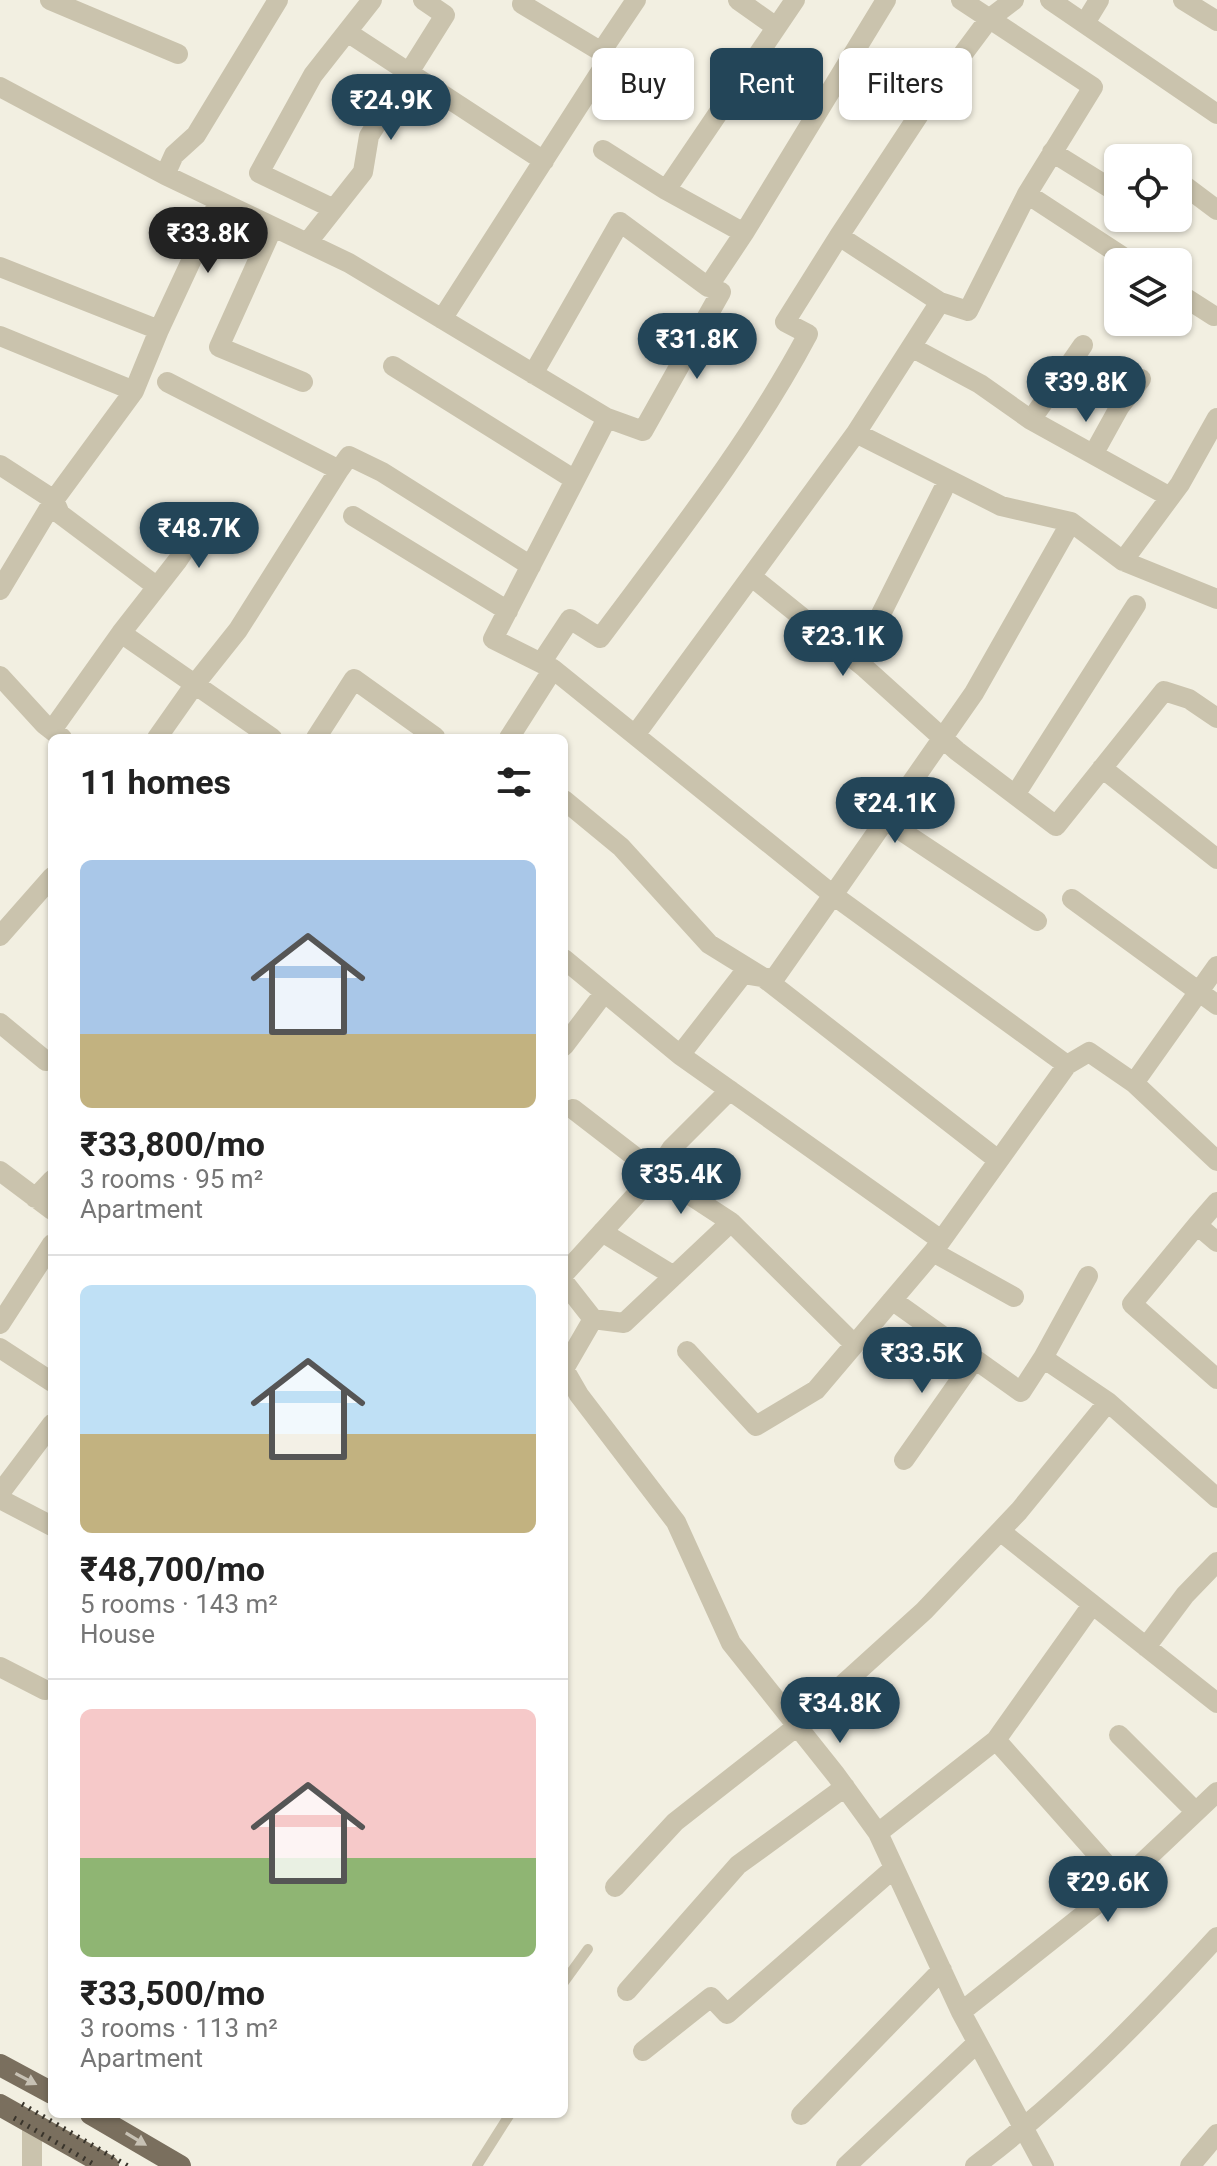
<!DOCTYPE html>
<html lang="en">
<head>
<meta charset="utf-8">
<style>
	:root { --surface:#fff; --page:#f6f6f6; --text:#222; --muted:#767676; --line:#e0e0e0; --accent:#234558 }
	body { margin:0; font-family:Roboto,sans-serif; background:var(--page); color:var(--text); height:100vh; display:flex; flex-direction:column; font-size:30px; white-space:nowrap }
	* { box-sizing:border-box; margin:0 }
	p { font-size:26px; color:var(--muted) }
	.icon { flex:none; width:44px; height:44px; fill:none; stroke:currentColor; stroke-width:2; stroke-linecap:round; stroke-linejoin:round }
	.map { position:relative; flex:1; overflow:hidden }
	.side { position:absolute; left:48px; top:734px; width:520px; height:1384px; display:flex; flex-direction:column; background:var(--surface); border-radius:12px; box-shadow:0 2px 6px #0004 }
	.side>* { flex:none }
	.top-card { position:absolute; left:592px; top:48px; width:504px; height:72px; display:flex; gap:16px }
	.buttons { position:absolute; left:1104px; top:144px; display:grid; gap:16px }
	.buttons a { display:grid; place-items:center; width:88px; height:88px; border-radius:12px; background:var(--surface); box-shadow:0 2px 6px #0004; font-size:40px }
	.price { position:absolute; translate:-50% -68px; padding:0 18px; border-radius:28px; background:var(--accent); color:#fff; font-size:26px; line-height:52px; filter:drop-shadow(0 2px 4px #0008) }
	.price::after { content:''; position:absolute; left:50%; top:48px; width:24px; height:18px; margin-left:-12px; background:inherit; clip-path:polygon(0 0,100% 0,50% 100%) }
	.price.current { background:#222; color:#fff }
	ul { padding:0; list-style:none }
	li { display:grid; align-content:center; gap:16px; height:424px; padding:0 32px }
	li+li { border-top:2px solid var(--line) }
	li span { display:grid; place-items:center; height:248px; border-radius:12px; color:#555 }
	li>.icon { margin-inline-start:auto }
	span .icon { width:144px; height:144px; fill:#fffc; stroke-width:1 }
	li b { font-size:34px }
	h2 { display:flex; justify-content:space-between; align-items:center; height:96px; padding:0 32px; font-size:34px }
	.pill { padding:0 28px; border-radius:12px; background:var(--surface); box-shadow:0 2px 6px #0004; font-size:28px; line-height:72px }
	.pill.current { background:var(--accent); color:#fff }
	.map>svg:first-child { display:block }
</style>
</head>
<body>
<div class="map">
<svg width="1217" height="2166" viewBox="0 0 1217 2166">
	<rect width="100%" height="100%" fill="#f2efe1"/>
	<g fill="none" stroke-linecap="round" stroke-linejoin="round">
		<path stroke="#cac3ad" stroke-width="10" d="M564,1982L588,1949
			M477,2166L510,2114"/>
		<path stroke="#cac3ad" stroke-width="20" d="M50,0L178,54
			M738,0L776,27
			M961,0L1093,87L1027,194
			M1050,0L1217,114
			M1183,0L1217,21
			M1085,23L1099,0
			M347,32L544,161
			M601,52L636,0
			M0,87L165,175L349,263L607,418L493,639L553,669L509,738
			M603,150L666,190L795,0
			M1052,152L1118,193
			M165,175L174,155L196,135L278,0
			M1178,187L1181,183L1217,210
			M334,209L259,173L313,75L372,0
			M273,227L219,347L303,382
			M744,233L886,0
			M839,236L930,98L989,19L1014,0
			M307,243L363,172L369,136L445,15L423,0
			M0,267L159,330L134,391
			M1178,293L1214,316
			M442,319L610,57L522,4L525,0
			M159,330L219,201
			M0,336L134,391L54,500L60,514L156,586
			M911,347L980,384L1031,420L1170,497
			M393,366L575,480
			M533,374L620,222L708,287L744,233L666,190
			M167,382L339,470L349,456L382,472L531,566
			M607,418L643,431L721,292L708,287
			M1217,418L1180,484L1123,561L1217,599
			M1031,420L1083,345
			M1094,453L1120,406L1141,379
			M0,465L54,500L0,590
			M353,516L508,611
			M1071,522L1123,561
			M752,577L865,668L957,751L1056,826L1164,691L1189,699L1217,718
			M121,633L178,560L202,524
			M846,653L872,632L943,490
			M541,663L570,619L600,638C673,540 750,443 808,334L785,322L839,236L940,302
			M553,669L833,895L774,979L743,974L680,1055L564,959
			M0,676L44,724L62,738
			M52,730L121,633L272,738
			M635,735L856,433
			M157,738L195,684L238,630L339,470
			M316,738L354,679L435,737
			M1102,768L1217,859
			M1015,795L1136,605
			M564,800L621,847L709,944L764,978L998,1160
			M885,820L1037,921
			M1072,899L1217,1005
			M0,936L52,877
			M0,1023L46,1061
			M564,1046L598,1001
			M680,1055L941,1240
			M1067,1065L1089,1052L1134,1083L1217,1161
			M1134,1083L1217,966
			M573,1109L656,1173L731,1222
			M0,1171L52,1210
			M35,1198L52,1180
			M1197,1225L1217,1202
			M602,1232L674,1276
			M1217,1242L1197,1225L1132,1304L1217,1379
			M933,1252L1014,1297
			M564,1274L656,1173L672,1148L730,1090
			M564,1282L593,1319L564,1369
			M892,1300L1021,1392L1043,1358L1108,1402
			M593,1319L624,1323L731,1222L854,1344
			M0,1324L52,1244
			M0,1348L52,1382
			M687,1351L756,1426L816,1390L933,1252L1067,1065L833,895L974,693L1071,522L1001,506L856,433L940,302L968,311L1027,194L1131,262
			M1043,1358L1088,1276
			M564,1369L579,1395L676,1522L731,1643L836,1775L878,1833L961,2012L1044,2166
			M904,1460L975,1359
			M0,1493L52,1424
			M0,1499L52,1526
			M1000,1531L1217,1703
			M1146,1647L1185,1595L1217,1562
			M0,1667L45,1690
			M1119,1735L1196,1812
			M996,1740L1122,1882
			M878,1833L996,1740L1092,1605
			M615,1887L675,1822L796,1727L924,1611L1019,1511L1108,1402L1217,1498
			M627,1991L738,1865L845,1787
			M961,2012L1107,1896L1217,1792
			M643,2051L711,1997L727,2014L893,1869
			M801,2115L942,1970
			M32,2123V2166
			M846,2166L977,2043
			M975,2166C1064,2099 1142,2019 1217,1937
			M1190,2166L1217,2134"/>
		<path stroke="#7a6f5e" stroke-width="22" d="M0,2065L52,2093
			M0,2105L108,2166
			M91,2114L180,2166"/>
		<path stroke="#39342b" stroke-width="5" stroke-dasharray="2 6" stroke-linecap="butt" d="M22,2104L128,2166
			M14,2118L97,2166"/>
	</g>
	<defs><path id="oneway-solid" d="M-6-.8H1V-3.2L6.5 0L1 3.2V.8H-6Z" transform="scale(2)"/></defs>
	<g fill="#c7c1b4">
		<use href="#oneway-solid" transform="translate(26 2079) rotate(28)"/>
		<use href="#oneway-solid" transform="translate(136 2139) rotate(31)"/>
	</g>
</svg>
<div class="buttons">
<a><svg class="icon" aria-label="locate" viewBox="0 0 24 24"><circle cx="12" cy="12" r="6"/><path d="M12 2v4M12 18v4M2 12h4M18 12h4"/></svg></a>
<a><svg class="icon" aria-label="layers" viewBox="0 0 24 24"><path d="M12 4l9 5-9 5-9-5zM3 14l9 5 9-5"/></svg></a>
</div>
<b class="price" style="left:391px;top:142px">₹24.9K</b>
<b class="price current" style="left:208px;top:275px">₹33.8K</b>
<b class="price" style="left:697px;top:381px">₹31.8K</b>
<b class="price" style="left:1086px;top:424px">₹39.8K</b>
<b class="price" style="left:199px;top:570px">₹48.7K</b>
<b class="price" style="left:843px;top:678px">₹23.1K</b>
<b class="price" style="left:895px;top:845px">₹24.1K</b>
<b class="price" style="left:681px;top:1216px">₹35.4K</b>
<b class="price" style="left:922px;top:1395px">₹33.5K</b>
<b class="price" style="left:840px;top:1745px">₹34.8K</b>
<b class="price" style="left:1108px;top:1924px">₹29.6K</b>
<div class="top-card">
<a class="pill">Buy</a>
<a class="pill current">Rent</a>
<a class="pill">Filters</a>
</div>
<section class="side">
<h2>11 homes<svg class="icon" aria-label="filters" viewBox="0 0 24 24"><path d="M4 7h16M4 17h16"/><circle cx="9" cy="7" r="2"/><circle cx="15" cy="17" r="2"/></svg></h2>
<ul>
<li><span style="background:linear-gradient(#a9c7e8 70%,#c2b280 0)"><svg class="icon" aria-label="home" viewBox="0 0 24 24"><path d="M3 11l9-7 9 7M6 9v11h12V9"/></svg></span><div><b>₹33,800/mo</b><p>3 rooms · 95 m²</p><p>Apartment</p></div></li>
<li><span style="background:linear-gradient(#bfe0f5 60%,#c2b280 0)"><svg class="icon" aria-label="home" viewBox="0 0 24 24"><path d="M3 11l9-7 9 7M6 9v11h12V9"/></svg></span><div><b>₹48,700/mo</b><p>5 rooms · 143 m²</p><p>House</p></div></li>
<li><span style="background:linear-gradient(#f6c9c9 60%,#8fb573 0)"><svg class="icon" aria-label="home" viewBox="0 0 24 24"><path d="M3 11l9-7 9 7M6 9v11h12V9"/></svg></span><div><b>₹33,500/mo</b><p>3 rooms · 113 m²</p><p>Apartment</p></div></li>
</ul>
</section>
</div>
</body>
</html>
